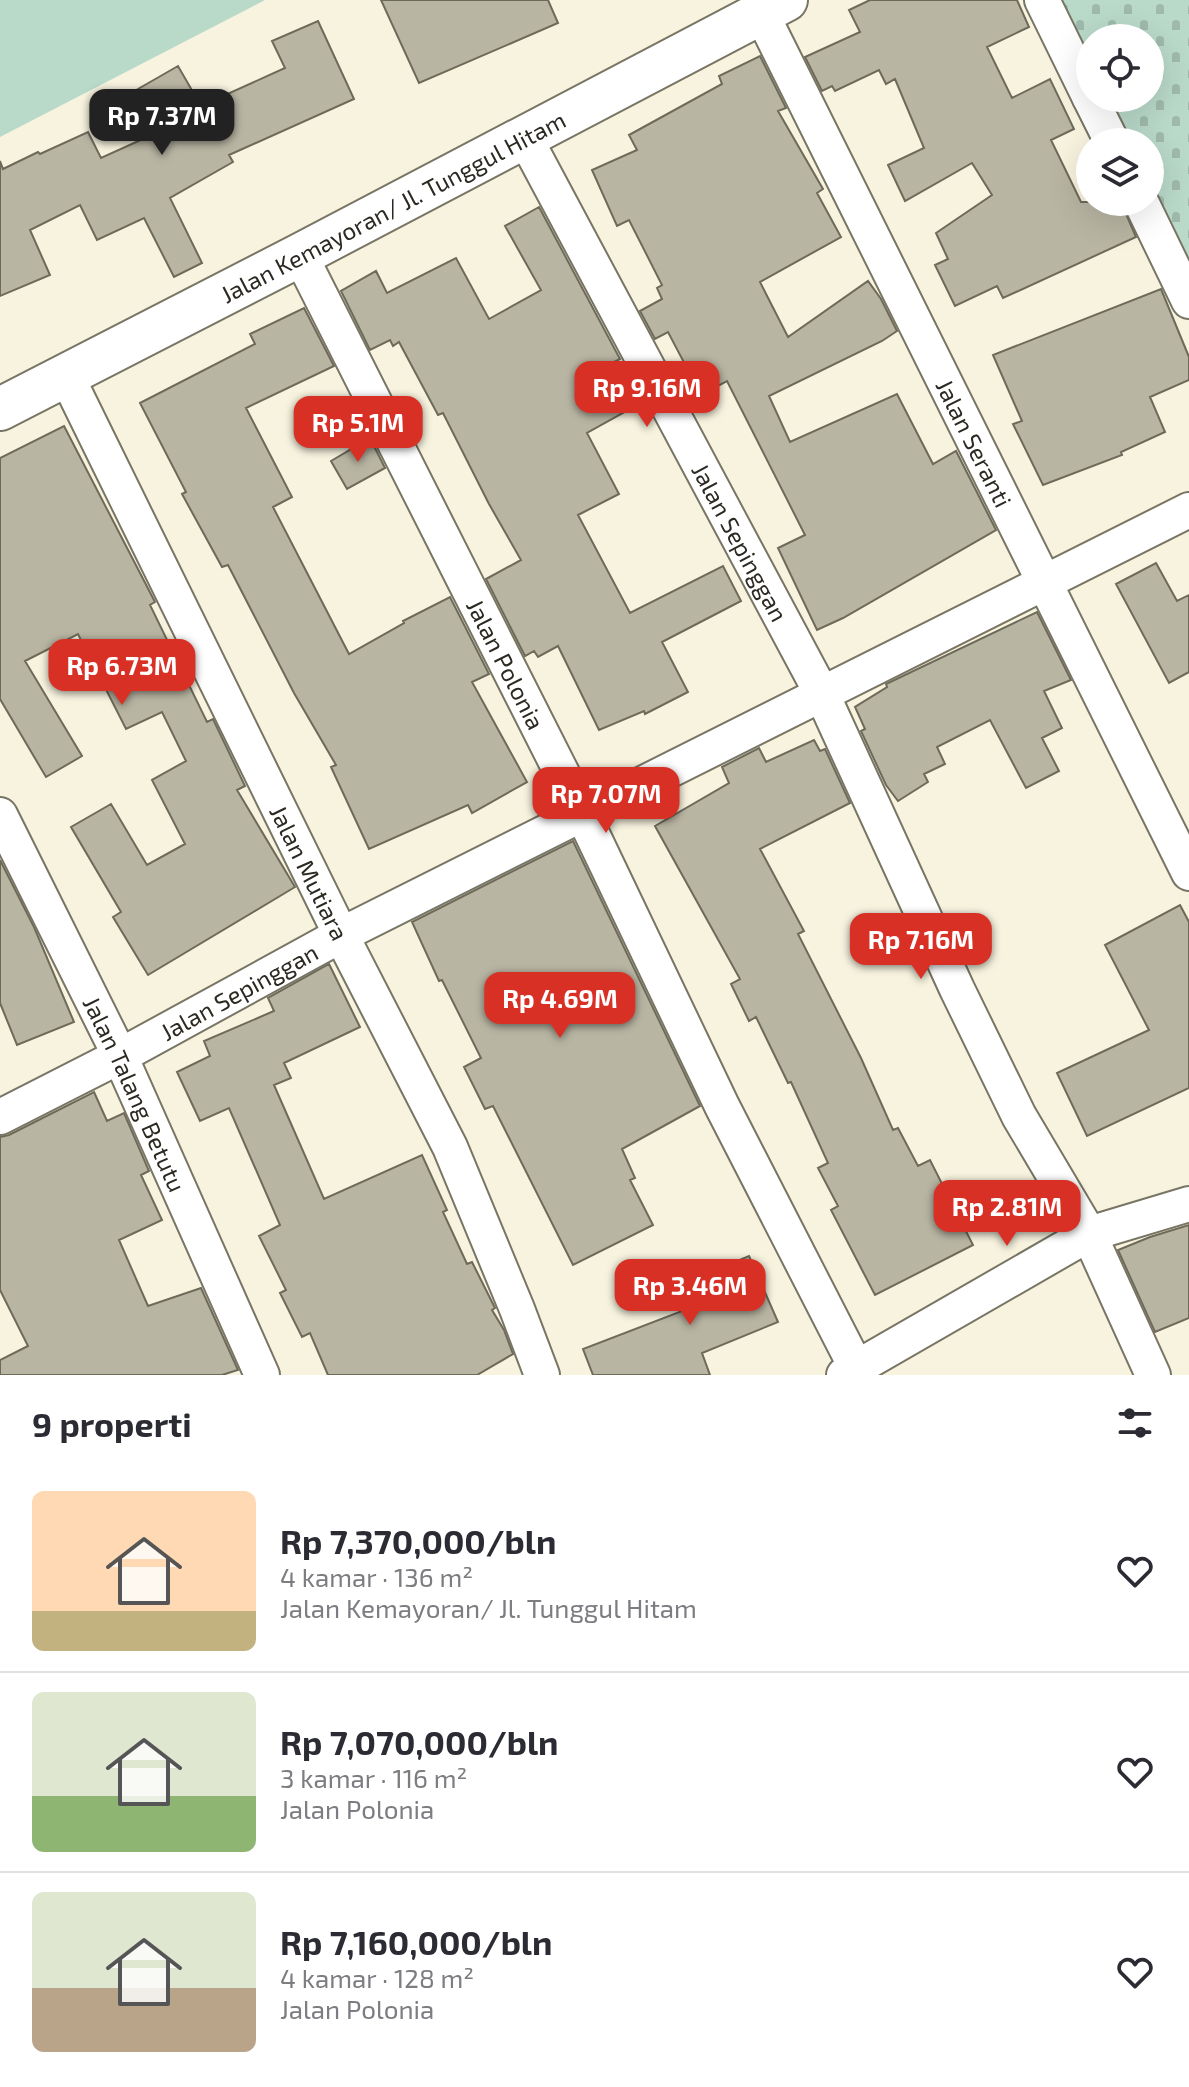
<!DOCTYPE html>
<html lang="id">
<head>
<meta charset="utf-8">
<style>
	:root { --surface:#fff; --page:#f2f2f3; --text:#2b2b33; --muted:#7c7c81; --line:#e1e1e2; --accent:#d93025 }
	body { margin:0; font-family:"Exo 2",sans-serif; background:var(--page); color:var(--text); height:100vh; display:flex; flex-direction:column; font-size:30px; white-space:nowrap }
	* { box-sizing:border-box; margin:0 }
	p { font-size:26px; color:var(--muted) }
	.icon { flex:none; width:44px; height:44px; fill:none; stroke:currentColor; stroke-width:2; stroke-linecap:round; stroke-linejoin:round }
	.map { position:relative; height:1375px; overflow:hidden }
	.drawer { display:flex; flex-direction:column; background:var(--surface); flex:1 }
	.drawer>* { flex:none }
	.controls { position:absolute; left:1076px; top:24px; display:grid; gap:16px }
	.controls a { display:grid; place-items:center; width:88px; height:88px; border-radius:50%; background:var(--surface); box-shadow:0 8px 32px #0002; font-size:40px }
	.price { position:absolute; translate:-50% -68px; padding:0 18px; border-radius:16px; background:var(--accent); color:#fff; font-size:26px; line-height:52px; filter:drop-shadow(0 2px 4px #0008) }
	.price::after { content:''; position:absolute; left:50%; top:48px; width:24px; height:18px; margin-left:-12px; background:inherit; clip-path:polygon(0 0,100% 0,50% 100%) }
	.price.selected { background:#222; color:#fff }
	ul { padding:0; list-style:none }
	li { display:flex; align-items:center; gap:24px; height:200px; padding:0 32px }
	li+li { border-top:2px solid var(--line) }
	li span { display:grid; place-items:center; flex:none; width:224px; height:160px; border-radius:12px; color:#555 }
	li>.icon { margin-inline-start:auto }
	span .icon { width:96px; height:96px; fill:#fffc; stroke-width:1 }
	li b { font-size:34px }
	h2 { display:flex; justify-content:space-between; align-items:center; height:96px; padding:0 32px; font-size:34px }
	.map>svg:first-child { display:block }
</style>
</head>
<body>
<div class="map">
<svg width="1189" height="1375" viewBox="0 0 1189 1375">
	<defs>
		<pattern id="cemetery-stones" width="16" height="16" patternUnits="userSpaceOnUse" patternTransform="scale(2)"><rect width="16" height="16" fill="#b9d9c9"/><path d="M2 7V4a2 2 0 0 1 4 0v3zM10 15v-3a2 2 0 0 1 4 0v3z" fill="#9fbaac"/></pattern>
	</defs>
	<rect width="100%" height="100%" fill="#f7f3df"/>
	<path fill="#b9d9c9" d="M0,0H265L0,137Z"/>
	<path fill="url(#cemetery-stones)" d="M1043,0H1189V284L1150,202V142H1116L1094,98H1150V38H1090V91Z"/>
	<path fill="#b9b5a3" stroke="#6e6a59" stroke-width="2" d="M381,0H548L558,23L419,83Z
		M870,0H1017L1029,27L987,47L1012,98L1050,79L1074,129L1051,140L1081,202H1121L1136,237L1003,298L997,286L955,306L935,265L948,259L936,233L992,195L972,163L905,201L888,165L924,148L895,79L886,84L879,70L835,91L832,86L822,91L805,57L860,32L849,10Z
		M318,21L354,99L229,155L233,162L170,198L202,263L174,277L144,218L97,240L80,205L30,230L50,275L0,296V161L3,169L38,152L40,154L88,132L101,158L154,134L131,93L178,66L201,106L285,68L272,41Z
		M760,56L786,108L778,111L823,189L817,193L841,237L760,282L788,337L868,281L881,299L897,331L882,341L769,396L790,442L897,394L933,464L956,451L996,530L843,618L817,630L778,548L805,535L727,381L701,395L668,332L655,339L640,311L662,299L657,288L662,285L629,220L617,226L592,170L637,150L629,135L722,84L719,76Z
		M539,207L620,359L614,362L637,405L587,433L619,494L578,515L630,613L723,566L741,601L662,642L688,692L645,714L644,711L599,730L558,646L538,657L534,651L525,656L486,579L521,560L489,504L443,413L438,415L399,342L393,346L390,340L370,350L341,291L376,271L387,293L456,258L489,319L541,290L505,226Z
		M1161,289L1189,357V380L1150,397L1165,432L1121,452L1122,455L1043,485L1013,424L1022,421L993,355Z
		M304,308L334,366L246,408L292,497L273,507L349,654L404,623L403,621L450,597L489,674L472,682L527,782L472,813L468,805L369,849L331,767L336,765L294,693L228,565L222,567L182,494L186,492L140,403L255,344L250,334Z
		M64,426L155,602L150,605L207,722L213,719L245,786L237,790L295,887L148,975L113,917L121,912L71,827L111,804L147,865L185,844L152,780L186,761L162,712L126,729L78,634L25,661L82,756L46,777L0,699V458Z
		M370,438L385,468L347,489L331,461Z
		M1156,563L1177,601L1189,595V672L1169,683L1116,584Z
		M1037,612L1071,680L1044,691L1062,728L1042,738L1059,771L1026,788L990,720L937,747L945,764L924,774L928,782L898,801L886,785L861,731L865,729L855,707L887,687L886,684Z
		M814,740L820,751L825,749L850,803L760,849L804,931L798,934L861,1058L893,1130L898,1128L918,1166L930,1160L973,1245L875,1295L831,1210L838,1206L818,1168L828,1163L791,1082L788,1083L756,1017L749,1021L731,984L740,979L655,826L729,783L722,767L759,748L766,762Z
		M573,841L700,1106L622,1149L635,1178L630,1180L653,1225L573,1265L493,1106L485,1109L464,1067L481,1058L442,980L439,981L412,922Z
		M0,860L34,927L74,1022L17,1045L0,1003Z
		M1180,905L1189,922V1088L1087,1136L1057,1073L1149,1030L1105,945Z
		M329,964L360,1027L284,1063L291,1078L274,1085L324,1199L422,1155L447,1210L443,1212L467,1264L472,1262L495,1308L492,1310L504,1330L513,1354L477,1375H328L310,1333L302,1337L280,1293L286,1290L259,1236L280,1225L229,1108L200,1121L177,1072L210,1056L204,1041L274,1011L268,998Z
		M94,1092L107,1121L124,1113L149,1171L141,1175L162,1220L119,1240L148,1306L201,1288L238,1370L222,1375H0V1360L28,1346L0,1290V1137L9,1135Z
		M1189,1225V1318L1155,1332L1118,1250L1150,1237Z
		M749,1256L778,1322L702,1353L710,1375H593L583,1349L690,1308L680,1285Z"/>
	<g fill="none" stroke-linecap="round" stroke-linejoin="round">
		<g stroke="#787564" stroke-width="38">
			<g id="minor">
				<path d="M1042,0L1090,98"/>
				<path id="s1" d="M761,13L1189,873"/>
				<path d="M1090,98L1112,142"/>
				<path id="s2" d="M525,138L821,692L957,989L1019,1116L1089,1234L1153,1375"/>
				<path d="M1141,202L1189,301"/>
				<path id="s3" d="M300,255L583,815L722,1106L860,1375"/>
				<path id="s4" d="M66,375L341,935L450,1147L517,1309L542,1375"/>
				<path id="s5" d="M0,815L120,1056L262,1375"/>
				<path id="s6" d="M0,1117L120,1056L341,935L1189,510"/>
				<path d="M844,1375L1089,1234L1189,1204"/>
			</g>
		</g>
		<g stroke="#787564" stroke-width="46">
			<g id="tertiary">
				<path id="s7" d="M0,409L300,255L786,0"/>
			</g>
		</g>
		<use href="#minor" stroke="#fff" stroke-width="34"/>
		<use href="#tertiary" stroke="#fff" stroke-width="42"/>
	</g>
	<g text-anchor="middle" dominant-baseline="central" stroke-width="6" stroke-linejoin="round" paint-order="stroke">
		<g font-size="24" fill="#2b2922" stroke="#fff">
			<text stroke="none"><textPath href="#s7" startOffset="442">Jalan Kemayoran/ Jl. Tunggul Hitam</textPath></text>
			<text stroke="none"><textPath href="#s1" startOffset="480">Jalan Seranti</textPath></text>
			<text stroke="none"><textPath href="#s2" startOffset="458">Jalan Sepinggan</textPath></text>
			<text stroke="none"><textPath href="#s3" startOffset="458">Jalan Polonia</textPath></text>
			<text stroke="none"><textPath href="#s4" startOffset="554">Jalan Mutiara</textPath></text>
			<text stroke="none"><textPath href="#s6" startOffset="270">Jalan Sepinggan</textPath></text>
			<text stroke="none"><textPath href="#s5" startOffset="310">Jalan Talang Betutu</textPath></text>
		</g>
	</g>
</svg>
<div class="controls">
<a><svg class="icon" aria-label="locate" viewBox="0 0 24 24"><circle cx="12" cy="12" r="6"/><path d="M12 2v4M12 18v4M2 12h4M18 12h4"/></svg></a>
<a><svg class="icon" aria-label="layers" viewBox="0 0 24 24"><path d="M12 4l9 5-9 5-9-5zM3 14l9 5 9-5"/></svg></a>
</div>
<b class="price selected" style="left:162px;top:157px">Rp 7.37M</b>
<b class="price" style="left:647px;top:429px">Rp 9.16M</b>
<b class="price" style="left:358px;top:464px">Rp 5.1M</b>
<b class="price" style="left:122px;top:707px">Rp 6.73M</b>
<b class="price" style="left:606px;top:835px">Rp 7.07M</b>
<b class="price" style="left:921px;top:981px">Rp 7.16M</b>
<b class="price" style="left:560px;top:1040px">Rp 4.69M</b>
<b class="price" style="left:1007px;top:1248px">Rp 2.81M</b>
<b class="price" style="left:690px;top:1327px">Rp 3.46M</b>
</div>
<section class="drawer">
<h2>9 properti<svg class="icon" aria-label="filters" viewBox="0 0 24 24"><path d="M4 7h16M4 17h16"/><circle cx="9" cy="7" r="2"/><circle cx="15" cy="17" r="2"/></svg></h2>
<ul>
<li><span style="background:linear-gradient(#ffd9b3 75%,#c2b280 0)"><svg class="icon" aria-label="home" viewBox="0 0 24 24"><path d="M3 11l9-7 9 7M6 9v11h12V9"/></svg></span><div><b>Rp 7,370,000/bln</b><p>4 kamar · 136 m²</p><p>Jalan Kemayoran/ Jl. Tunggul Hitam</p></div><svg class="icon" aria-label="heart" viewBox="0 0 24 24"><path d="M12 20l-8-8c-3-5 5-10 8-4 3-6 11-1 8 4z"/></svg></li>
<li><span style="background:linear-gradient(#dfe7d0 65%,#8fb573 0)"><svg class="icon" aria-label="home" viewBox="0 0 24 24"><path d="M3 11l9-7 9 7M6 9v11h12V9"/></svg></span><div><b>Rp 7,070,000/bln</b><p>3 kamar · 116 m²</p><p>Jalan Polonia</p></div><svg class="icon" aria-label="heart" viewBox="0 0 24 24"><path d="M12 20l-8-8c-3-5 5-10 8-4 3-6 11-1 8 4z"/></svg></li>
<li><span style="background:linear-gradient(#dfe7d0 60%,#b9a48a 0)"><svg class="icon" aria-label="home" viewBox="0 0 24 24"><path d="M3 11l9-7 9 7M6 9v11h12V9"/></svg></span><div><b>Rp 7,160,000/bln</b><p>4 kamar · 128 m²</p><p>Jalan Polonia</p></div><svg class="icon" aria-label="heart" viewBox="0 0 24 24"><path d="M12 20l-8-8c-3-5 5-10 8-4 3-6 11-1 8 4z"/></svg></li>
</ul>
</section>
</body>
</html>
